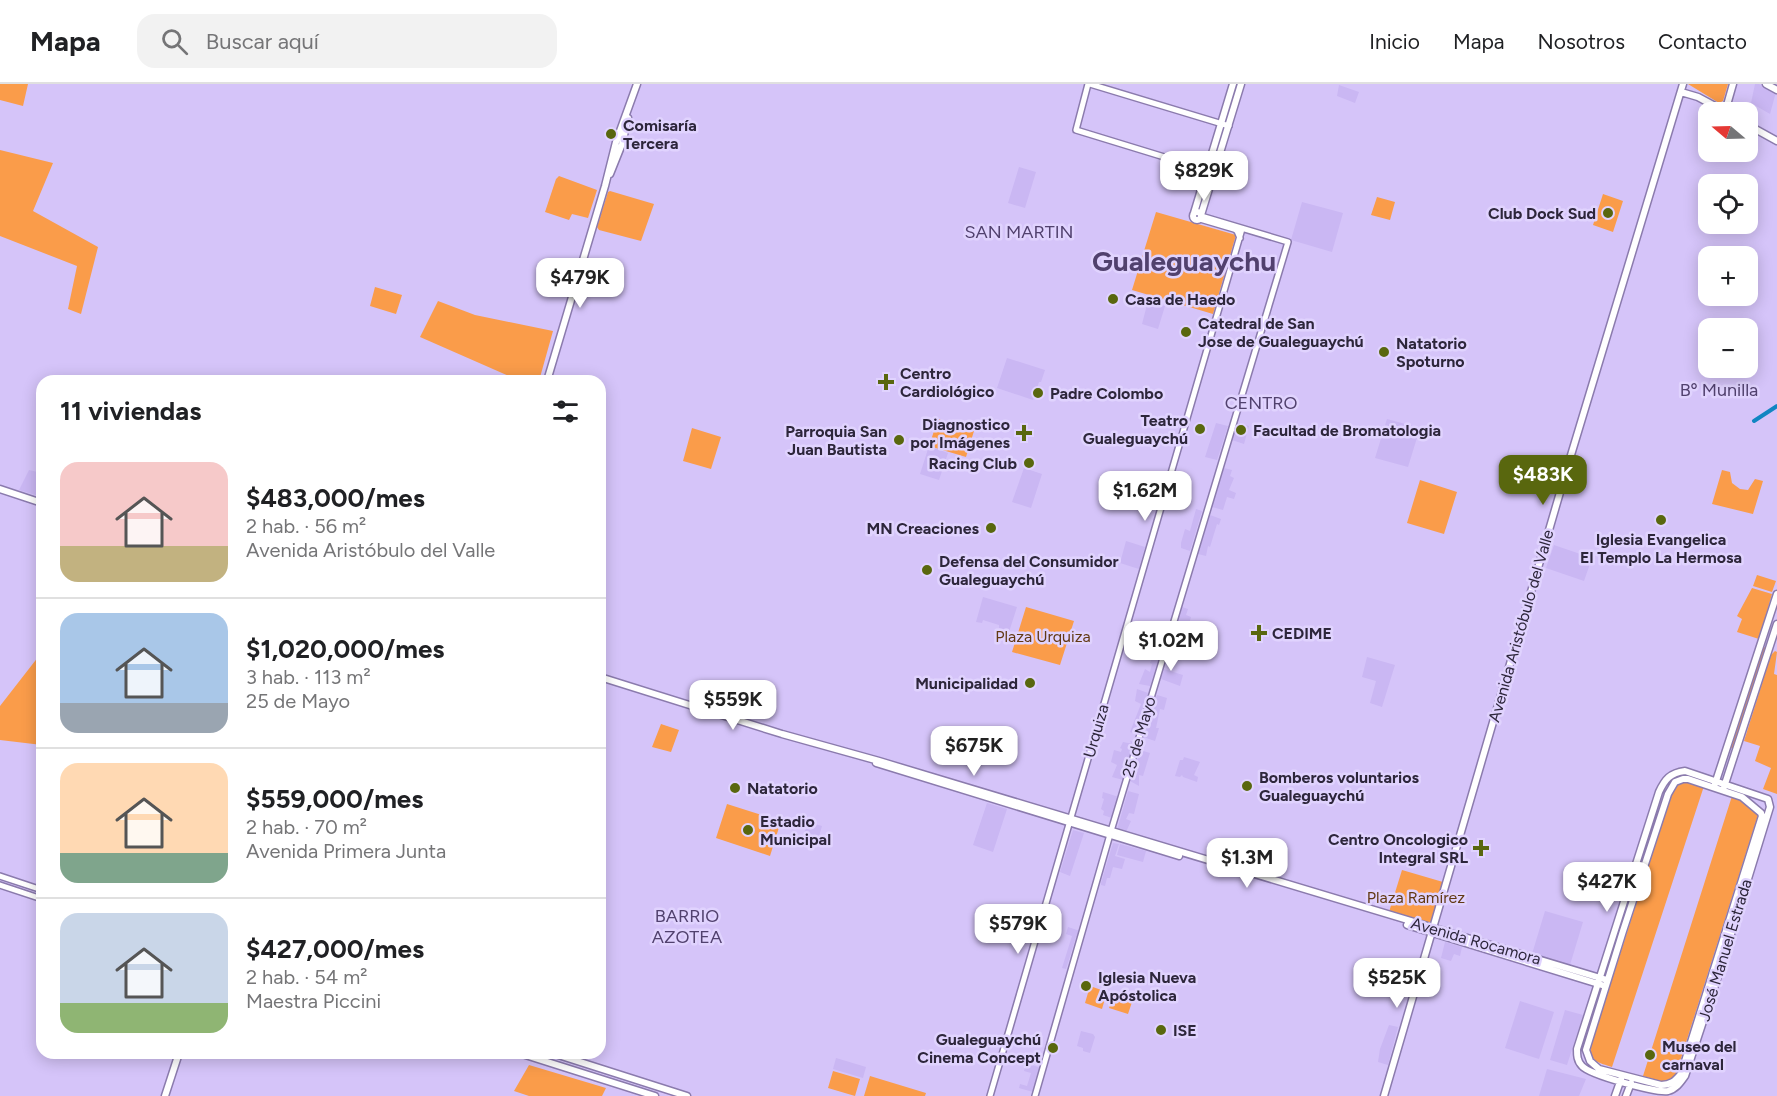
<!DOCTYPE html>
<html lang="es">
<head>
<meta charset="utf-8">
<style>
	:root { --surface:#fff; --page:#f2f2f2; --text:#202124; --muted:#757577; --line:#e0e0e0; --accent:#59670e }
	body { margin:0; font-family:Figtree,sans-serif; background:var(--page); color:var(--text); height:100vh; display:flex; flex-direction:column; font-size:22px; white-space:nowrap }
	* { box-sizing:border-box; margin:0 }
	p { font-size:20px; color:var(--muted) }
	.icon { flex:none; width:33px; height:33px; fill:none; stroke:currentColor; stroke-width:2; stroke-linecap:round; stroke-linejoin:round }
	.map { position:relative; flex:1; overflow:hidden }
	.panel { position:absolute; left:36px; top:291px; width:570px; height:684px; display:flex; flex-direction:column; background:var(--surface); border-radius:18px; box-shadow:0 3px 15px #0003 }
	.panel>* { flex:none }
	.needle { width:39px; rotate:289deg }
	.controls { position:absolute; left:1698px; top:18px; display:grid; gap:12px }
	.controls a { display:grid; place-items:center; width:60px; height:60px; border-radius:12px; background:var(--surface); box-shadow:0 3px 15px #0003; font-size:30px }
	.price { position:absolute; translate:-50% -51px; padding:0 14px; border-radius:12px; background:#fff; color:#222; font-size:20px; line-height:39px; filter:drop-shadow(0 2px 3px #0008) }
	.price::after { content:''; position:absolute; left:50%; top:36px; width:18px; height:14px; margin-left:-9px; background:inherit; clip-path:polygon(0 0,100% 0,50% 100%) }
	.price.selected { background:var(--accent); color:#fff }
	ul { padding:0; list-style:none }
	li { display:flex; align-items:center; gap:18px; height:150px; padding:0 24px }
	li+li { border-top:2px solid var(--line) }
	li span { display:grid; place-items:center; flex:none; width:168px; height:120px; border-radius:18px; color:#555 }
	li>.icon { margin-inline-start:auto }
	span .icon { width:72px; height:72px; fill:#fffc; stroke-width:1 }
	li b { font-size:26px }
	h2 { display:flex; justify-content:space-between; align-items:center; height:72px; padding:0 24px; font-size:26px }
	header { display:flex; align-items:center; gap:36px; box-sizing:border-box; height:84px; padding:0 30px; background:var(--surface); border-bottom:2px solid var(--line) }
	header strong { font-size:28px }
	nav { display:flex; gap:33px; margin-inline-start:auto; font-size:21px }
	.search { width:420px; height:54px; background:var(--page); display:flex; align-items:center; gap:15px; box-sizing:border-box; padding:0 21px; border-radius:18px; color:var(--muted); font-size:22px }
	.map>svg:first-child { display:block }
</style>
</head>
<body>
<header>
<strong>Mapa</strong>
<div class="search"><svg class="icon" aria-label="search" viewBox="0 0 24 24"><circle cx="10" cy="10" r="6"/><path d="M15 15l6 6"/></svg>Buscar aquí</div>
<nav><a>Inicio</a><a>Mapa</a><a>Nosotros</a><a>Contacto</a></nav>
</header>
<div class="map">
<svg width="1777" height="1012" viewBox="0 0 1777 1012">
	<rect width="100%" height="100%" fill="#d5c4f9"/>
	<path fill="#cab7f3" d="M1755,0H1759L1776,8L1770,30L1751,19Z
		M1339,1L1359,8L1355,19L1337,12Z
		M1019,83L1036,88L1025,124L1008,119Z
		M1302,118L1343,129L1332,168L1291,156Z
		M1148,217L1165,222L1158,245L1142,240Z
		M1007,274L1045,286L1041,298H1039L1033,316L997,304Z
		M1387,335L1420,344L1408,383L1375,374Z
		M1216,339L1228,342L1217,376L1205,373Z
		M1239,339L1249,342L1244,360L1232,356L1237,340Z
		M929,362L948,369L939,396L920,390Z
		M1549,383L1561,386L1556,405L1544,402Z
		M1024,384L1042,390L1031,424L1012,418Z
		M1224,384L1232,386L1230,392L1234,394L1229,406L1236,409L1234,415L1227,413L1223,426L1212,423Z
		M29,386L42,389V413L19,406Z
		M1196,425L1202,427L1190,467L1181,464V459L1185,445L1190,447Z
		M1210,431L1221,435L1219,441L1217,440L1210,463L1208,462L1206,472L1198,470Z
		M1126,457L1145,463L1139,485L1120,479Z
		M1554,461L1592,474L1584,497L1546,484Z
		M983,513L1017,523L1009,548L999,544V541L983,536L982,539L976,538Z
		M1182,523L1188,525L1186,531L1191,533L1185,554L1173,551Z
		M1157,563L1162,564L1150,602L1139,600L1145,585L1150,588L1152,580L1150,579Z
		M1367,573L1395,581L1382,623L1370,619L1376,597L1362,593Z
		M1164,585L1183,591L1180,602L1161,595Z
		M1137,605L1148,609L1136,650L1130,648L1141,620L1135,617Z
		M1157,611L1167,614L1164,626L1160,625L1159,630L1156,644H1159L1155,657L1143,653Z
		M1123,658L1128,659H1131L1130,657L1134,658L1123,696L1112,693L1117,681L1111,678L1114,666L1121,668L1122,665L1120,664Z
		M1140,666L1150,669L1143,692L1139,691V702L1130,697Z
		M1184,673L1200,678L1194,691L1198,693L1197,698L1183,693L1182,691L1180,693L1175,692L1180,676H1183Z
		M1128,707L1139,710L1134,730L1129,729L1126,735L1131,737L1126,748L1117,746Z
		M1103,708L1119,713L1112,734L1103,731L1104,727L1101,725L1104,715L1102,714Z
		M987,719L1007,725L993,768L973,761Z
		M808,738L822,742L816,763L801,758Z
		M1073,746L1084,749L1070,792L1060,788Z
		M1113,759L1119,760L1115,772L1125,775L1122,785L1113,783L1110,794H1107L1105,802L1101,801V799Z
		M1120,760L1146,767L1143,778L1117,771Z
		M1545,827L1583,838L1570,881L1532,870Z
		M1068,843L1080,847L1078,853H1076L1066,885L1062,884L1072,852L1066,850Z
		M1445,858L1462,863L1460,872L1454,870L1451,877L1441,874Z
		M1520,917L1554,928L1539,975L1505,964Z
		M1565,926L1583,931L1567,981L1550,976Z
		M1389,941L1398,943L1388,981L1378,978L1380,965Z
		M1081,947L1093,950L1095,953L1090,969L1083,967V964L1077,962Z
		M836,974L866,983L863,994L833,985Z
		M1026,979L1041,984L1033,1008L1019,1004L1020,1000L1027,1002L1031,989L1024,987Z
		M1547,985L1586,995L1579,1012H1539Z"/>
	<path fill="#fa9c4a" d="M0,0H28L23,22L0,16Z
		M1688,0H1728L1723,17L1719,19Z
		M0,66L53,79L33,127L98,163L81,230L68,225L77,182L0,152Z
		M559,92L597,106L588,134L572,130L569,136L545,128L556,95Z
		M610,107L654,120L641,157L599,146L597,143L608,108Z
		M1603,110L1623,117L1613,148L1593,141Z
		M1377,113L1395,118L1390,136L1371,131Z
		M1156,128L1236,151L1213,230L1132,206Z
		M375,203L402,211L396,230L370,222Z
		M438,217L475,231L553,247L539,297H520L420,253Z
		M938,335L974,347L966,373L929,362Z
		M692,344L721,353L711,385L683,377Z
		M1722,386L1730,388L1732,399L1740,405L1748,406L1755,395L1763,397L1753,430L1712,420Z
		M1420,396L1457,408L1444,450L1407,439Z
		M1757,491L1776,497L1772,508L1753,502Z
		M1752,504L1772,510L1759,555L1737,548L1742,535L1737,532Z
		M1026,523L1074,537L1060,581L1012,568Z
		M1763,563L1768,564L1737,666L1731,664Z
		M1775,567L1777,568L1774,590L1777,591V710L1763,705L1771,684L1755,677L1760,662L1744,657L1771,571Z
		M42,568V661L0,656V622Z
		M661,640L679,646L671,668L652,663Z
		M1688,697L1704,702L1612,983C1596,978 1588,977 1592,958L1673,705L1677,701Z
		M1732,712L1739,714L1758,731L1677,987L1674,993L1663,998L1643,992Z
		M727,720L781,737L770,772L716,754Z
		M1402,786L1443,798L1430,840L1389,828Z
		M1090,902L1107,908L1102,925L1085,919Z
		M1117,909L1135,915L1134,918H1132L1128,930L1109,924L1113,913Z
		M529,981L606,1004L602,1012H529L514,1007Z
		M833,987L860,995L855,1012L828,1004Z
		M870,992L926,1009L925,1012H864Z"/>
	<g fill="none" stroke-linecap="round" stroke-linejoin="round">
		<path stroke="#1186c2" stroke-width="4" d="M1754,337L1777,322"/>
		<g stroke="#8b7bad" stroke-width="8">
			<path id="tertiary" d="M1088,0L1076,46L1210,87
				M1090,0L1229,42
				M1200,135L1234,145L1237,147L1240,154
				M0,792L42,806
				M0,801L42,815
				M990,1012L1242,145
				M1035,1012L1111,747L1288,158L1201,132"/>
		</g>
		<g stroke="#8b7bad" stroke-width="9">
			<path id="secondary" d="M1766,0L1777,6
				M1681,8L1698,13L1726,28
				M1725,28L1733,0
				M1748,41L1777,57
				M610,90L622,60L628,34
				M1193 132a4 4 0 1 1 8 0a4 4 0 1 1-8 0Z
				M1194,129L1233,0
				M1201,131L1241,0
				M547,297L605,102L616,58L637,0
				M0,405L42,419
				M600,593L782,650L879,677L1607,896
				M876,679L1179,772
				M1685,687L1765,714L1768,715L1770,723L1720,886L1685,992C1680,999 1676,1005 1668,1007C1656,1009 1590,991 1582,982C1577,977 1577,971 1577,965L1659,708C1665,695 1670,689 1685,687Z
				M1683,695H1688L1742,713L1761,729L1762,732L1681,990C1675,997 1671,1001 1661,1001L1599,985L1590,977L1586,966L1623,847L1668,710L1675,698Z
				M1715,700L1777,510
				M1724,703L1777,540
				M1407,841L1605,902
				M519,969L655,1012
				M552,969L687,1012
				M165,1012L179,969
				M1384,1012L1568,381L1683,0
				M1615,1012L1621,995
				M1626,1012L1631,999"/>
		</g>
		<use href="#tertiary" stroke="#fff" stroke-width="5"/>
		<use href="#secondary" stroke="#fff" stroke-width="6"/>
	</g>
	<g fill="#59670e" stroke="#e0d3fe" stroke-width="2">
		<circle cx="611" cy="50" r="6"/>
		<circle cx="1608" cy="129" r="6"/>
		<circle cx="1113" cy="215" r="6"/>
		<circle cx="1186" cy="248" r="6"/>
		<circle cx="1384" cy="268" r="6"/>
		<path d="M883 289h6v6h6v6h-6v6h-6v-6h-6v-6h6z"/>
		<circle cx="1038" cy="309" r="6"/>
		<circle cx="1200" cy="345" r="6"/>
		<circle cx="1241" cy="346" r="6"/>
		<path d="M1021 340h6v6h6v6h-6v6h-6v-6h-6v-6h6z"/>
		<circle cx="899" cy="356" r="6"/>
		<circle cx="1029" cy="379" r="6"/>
		<circle cx="1661" cy="436" r="6"/>
		<circle cx="991" cy="444" r="6"/>
		<circle cx="927" cy="486" r="6"/>
		<path d="M1256 540h6v6h6v6h-6v6h-6v-6h-6v-6h6z"/>
		<circle cx="1030" cy="599" r="6"/>
		<circle cx="1247" cy="702" r="6"/>
		<circle cx="735" cy="704" r="6"/>
		<circle cx="748" cy="746" r="6"/>
		<path d="M1478 755h6v6h6v6h-6v6h-6v-6h-6v-6h6z"/>
		<circle cx="1086" cy="902" r="6"/>
		<circle cx="1161" cy="946" r="6"/>
		<circle cx="1053" cy="964" r="6"/>
		<circle cx="1650" cy="971" r="6"/>
	</g>
	<g text-anchor="middle" dominant-baseline="central" stroke-width="5" stroke-linejoin="round" paint-order="stroke">
		<g font-size="16" font-weight="bold" fill="#2d263b" stroke="#e0d3fe" text-anchor="start">
			<text x="623" y="41">Comisaría<tspan x="623" dy="18">Tercera</tspan></text>
			<text x="1596" y="129" text-anchor="end">Club Dock Sud</text>
			<text x="1125" y="215">Casa de Haedo</text>
			<text x="1198" y="239">Catedral de San<tspan x="1198" dy="18">Jose de Gualeguaychú</tspan></text>
			<text x="1396" y="259">Natatorio<tspan x="1396" dy="18">Spoturno</tspan></text>
			<text x="900" y="289">Centro<tspan x="900" dy="18">Cardiológico</tspan></text>
			<text x="1050" y="309">Padre Colombo</text>
			<text x="1188" y="336" text-anchor="end">Teatro<tspan x="1188" dy="18">Gualeguaychú</tspan></text>
			<text x="1010" y="340" text-anchor="end">Diagnostico<tspan x="1010" dy="18">por Imágenes</tspan></text>
			<text x="1253" y="346">Facultad de Bromatologia</text>
			<text x="887" y="347" text-anchor="end">Parroquia San<tspan x="887" dy="18">Juan Bautista</tspan></text>
			<text x="1017" y="379" text-anchor="end">Racing Club</text>
			<text x="979" y="444" text-anchor="end">MN Creaciones</text>
			<text x="1661" y="455" text-anchor="middle">Iglesia Evangelica<tspan x="1661" dy="18">El Templo La Hermosa</tspan></text>
			<text x="939" y="477">Defensa del Consumidor<tspan x="939" dy="18">Gualeguaychú</tspan></text>
			<text x="1272" y="549">CEDIME</text>
			<text x="1018" y="599" text-anchor="end">Municipalidad</text>
			<text x="1259" y="693">Bomberos voluntarios<tspan x="1259" dy="18">Gualeguaychú</tspan></text>
			<text x="747" y="704">Natatorio</text>
			<text x="760" y="737">Estadio<tspan x="760" dy="18">Municipal</tspan></text>
			<text x="1468" y="755" text-anchor="end">Centro Oncologico<tspan x="1468" dy="18">Integral SRL</tspan></text>
			<text x="1098" y="893">Iglesia Nueva<tspan x="1098" dy="18">Apóstolica</tspan></text>
			<text x="1173" y="946">ISE</text>
			<text x="1041" y="955" text-anchor="end">Gualeguaychú<tspan x="1041" dy="18">Cinema Concept</tspan></text>
			<text x="1662" y="962">Museo del<tspan x="1662" dy="18">carnaval</tspan></text>
		</g>
		<g font-size="16" fill="#2d263b" stroke="#e0d3fe">
			<text transform="translate(1521 542) rotate(-74)">Avenida Aristóbulo del Valle</text>
			<text transform="translate(1096 647) rotate(-74)">Urquiza</text>
			<text transform="translate(1139 653) rotate(-74)">25 de Mayo</text>
			<text transform="translate(1476 857) rotate(16)">Avenida Rocamora</text>
			<text transform="translate(1725 866) rotate(-73)">José Manuel Estrada</text>
		</g>
		<g font-size="16" fill="#623914" stroke="#e0d3fe">
			<text x="1043" y="552">Plaza Urquiza</text>
			<text x="1416" y="813">Plaza Ramírez</text>
		</g>
		<g font-size="18" fill="#51416e" stroke="#e0d3fe">
			<text x="1019" y="148">SAN MARTIN</text>
			<text x="1719" y="306">Bº Munilla</text>
			<text x="1261" y="319">CENTRO</text>
			<text x="687" y="832">BARRIO<tspan x="687" dy="21">AZOTEA</tspan></text>
		</g>
		<g font-size="28" font-weight="bold" fill="#51416e" stroke="#e0d3fe">
			<text x="1184" y="177">Gualeguaychu</text>
		</g>
	</g>
</svg>
<div class="controls">
<a><svg class="needle" viewBox="-14 -14 28 28"><path d="M0-13l5 13h-10z" fill="#e53935"/><path d="M0 13l5-13h-10z" fill="#757577"/></svg></a>
<a><svg class="icon" aria-label="locate" viewBox="0 0 24 24"><circle cx="12" cy="12" r="6"/><path d="M12 2v4M12 18v4M2 12h4M18 12h4"/></svg></a>
<a>+</a>
<a>−</a>
</div>
<b class="price" style="left:1204px;top:118px">$829K</b>
<b class="price" style="left:580px;top:225px">$479K</b>
<b class="price selected" style="left:1543px;top:422px">$483K</b>
<b class="price" style="left:1145px;top:438px">$1.62M</b>
<b class="price" style="left:1171px;top:588px">$1.02M</b>
<b class="price" style="left:733px;top:647px">$559K</b>
<b class="price" style="left:974px;top:693px">$675K</b>
<b class="price" style="left:1247px;top:805px">$1.3M</b>
<b class="price" style="left:1607px;top:829px">$427K</b>
<b class="price" style="left:1018px;top:871px">$579K</b>
<b class="price" style="left:1397px;top:925px">$525K</b>
<section class="panel">
<h2>11 viviendas<svg class="icon" aria-label="filters" viewBox="0 0 24 24"><path d="M4 7h16M4 17h16"/><circle cx="9" cy="7" r="2"/><circle cx="15" cy="17" r="2"/></svg></h2>
<ul>
<li><span style="background:linear-gradient(#f6c9c9 70%,#c2b280 0)"><svg class="icon" aria-label="home" viewBox="0 0 24 24"><path d="M3 11l9-7 9 7M6 9v11h12V9"/></svg></span><div><b>$483,000/mes</b><p>2 hab. · 56 m²</p><p>Avenida Aristóbulo del Valle</p></div></li>
<li><span style="background:linear-gradient(#a9c7e8 75%,#9aa5b1 0)"><svg class="icon" aria-label="home" viewBox="0 0 24 24"><path d="M3 11l9-7 9 7M6 9v11h12V9"/></svg></span><div><b>$1,020,000/mes</b><p>3 hab. · 113 m²</p><p>25 de Mayo</p></div></li>
<li><span style="background:linear-gradient(#ffd9b3 75%,#7fa58c 0)"><svg class="icon" aria-label="home" viewBox="0 0 24 24"><path d="M3 11l9-7 9 7M6 9v11h12V9"/></svg></span><div><b>$559,000/mes</b><p>2 hab. · 70 m²</p><p>Avenida Primera Junta</p></div></li>
<li><span style="background:linear-gradient(#c9d6e8 75%,#8fb573 0)"><svg class="icon" aria-label="home" viewBox="0 0 24 24"><path d="M3 11l9-7 9 7M6 9v11h12V9"/></svg></span><div><b>$427,000/mes</b><p>2 hab. · 54 m²</p><p>Maestra Piccini</p></div></li>
</ul>
</section>
</div>
</body>
</html>
